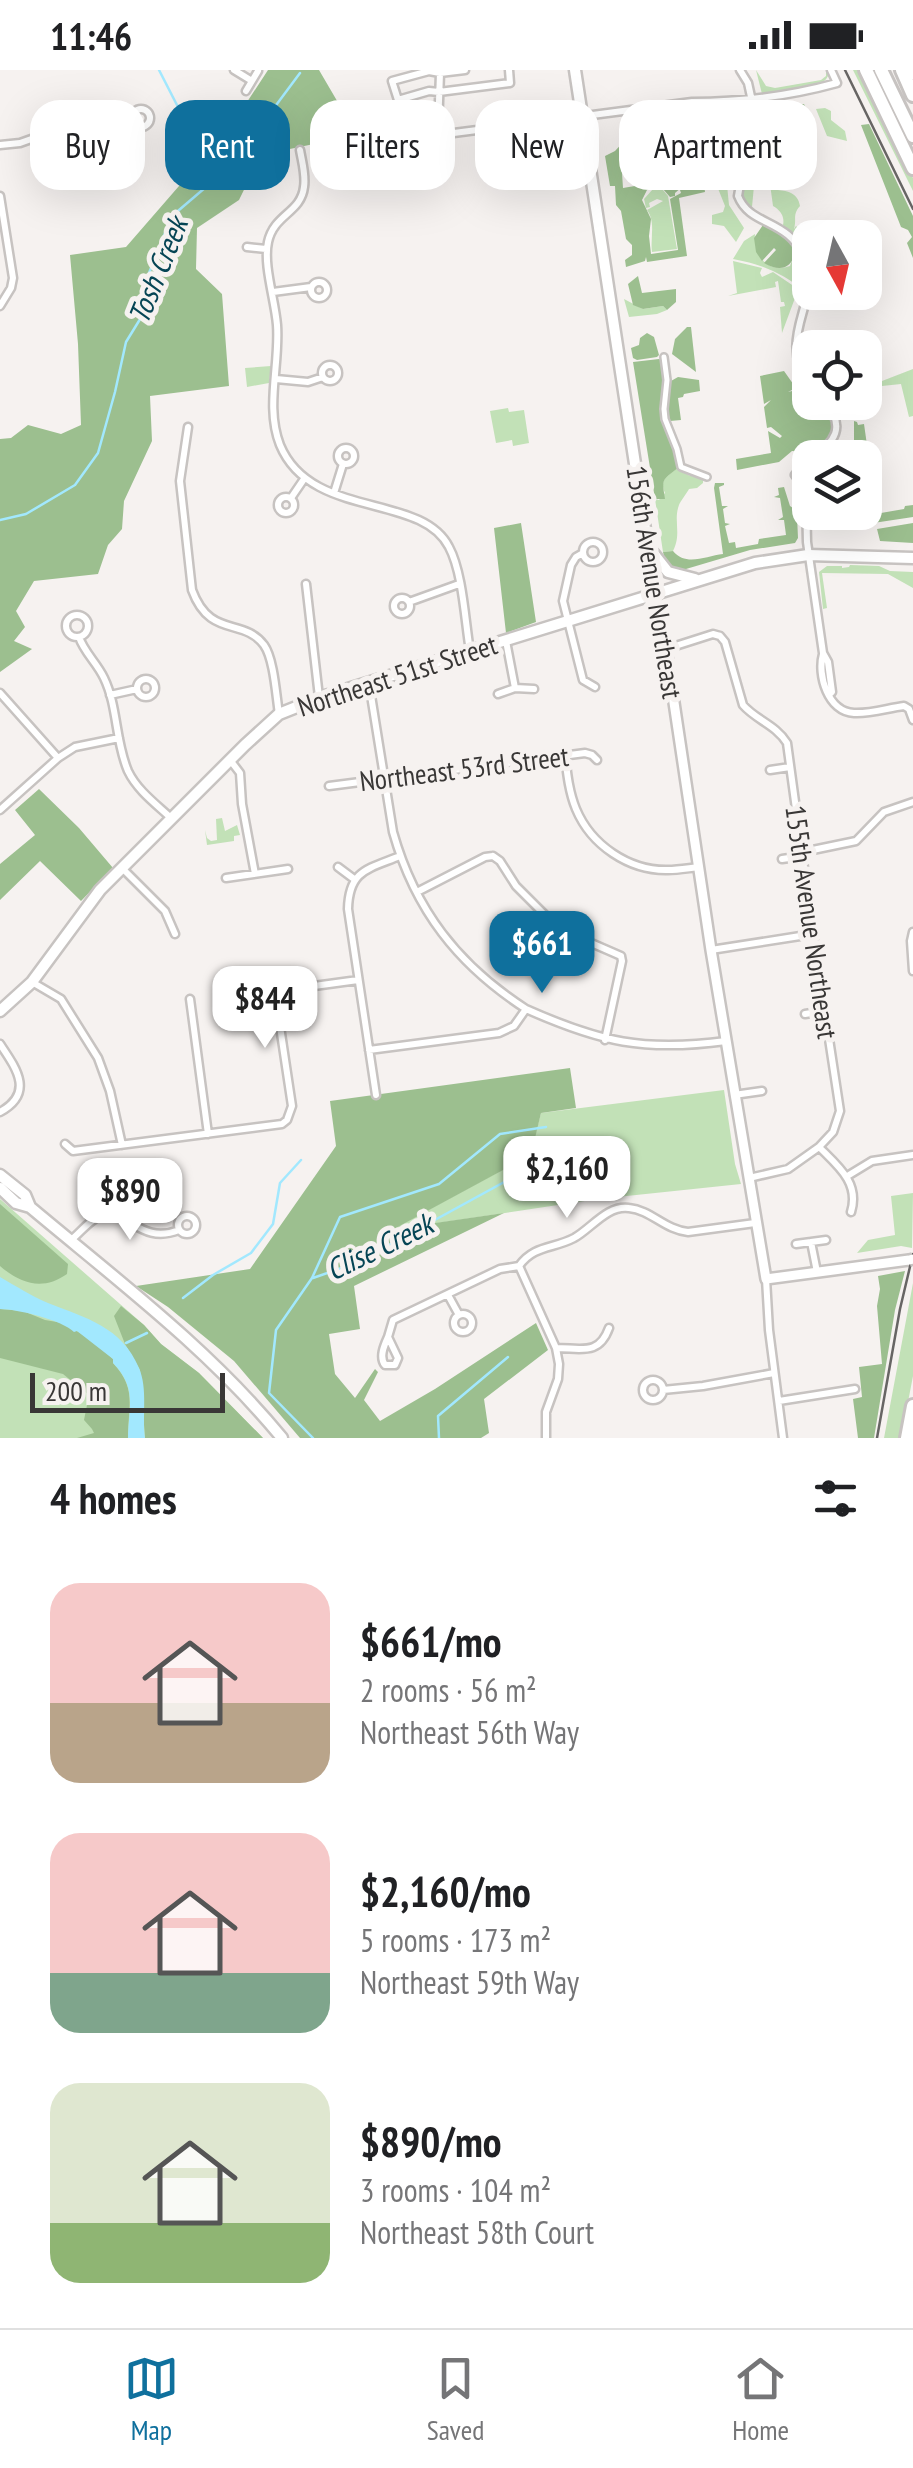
<!DOCTYPE html>
<html lang="en">
<head>
<meta charset="utf-8">
<style>
	:root { --surface:#fff; --page:#f6f6f6; --text:#202124; --muted:#757577; --line:#e0e0e0; --accent:#0f709d }
	body { margin:0; font-family:"PT Sans Narrow",sans-serif; background:var(--page); color:var(--text); height:100vh; display:flex; flex-direction:column; font-size:38px; white-space:nowrap }
	* { box-sizing:border-box; margin:0 }
	p { font-size:32px; color:var(--muted) }
	.icon { flex:none; width:55px; height:55px; fill:none; stroke:currentColor; stroke-width:2; stroke-linecap:round; stroke-linejoin:round }
	.map { position:relative; height:1368px; overflow:hidden }
	.panel { display:flex; flex-direction:column; background:var(--surface); flex:1 }
	.panel>* { flex:none }
	.hud { position:absolute; left:30px; top:30px; width:855px; height:90px; display:flex; gap:20px }
	.needle { width:65px; rotate:172deg }
	.buttons { position:absolute; left:792px; top:150px; display:grid; gap:20px }
	.buttons a { display:grid; place-items:center; width:90px; height:90px; border-radius:20px; background:var(--surface); box-shadow:0 10px 40px #0002; font-size:50px }
	.scale { position:absolute; left:30px; bottom:25px; width:195px; box-sizing:border-box; padding-left:10px; border:5px solid #393736; border-top:0; font-size:28px; line-height:35px; white-space:nowrap; color:#393736; -webkit-text-stroke:8px #f6f2f0; paint-order:stroke }
	.price { position:absolute; translate:-50% -85px; padding:0 22px; border-radius:20px; background:#fff; color:#222; font-size:32px; line-height:65px; filter:drop-shadow(0 2px 5px #0008) }
	.price::after { content:''; position:absolute; left:50%; top:60px; width:30px; height:22px; margin-left:-15px; background:inherit; clip-path:polygon(0 0,100% 0,50% 100%) }
	.price.current { background:var(--accent); color:#fff }
	ul { padding:0; list-style:none }
	li { display:flex; align-items:center; gap:30px; height:250px; padding:0 50px }
	li span { display:grid; place-items:center; flex:none; width:280px; height:200px; border-radius:30px; color:#555 }
	li>.icon { margin-inline-start:auto }
	span .icon { width:120px; height:120px; fill:#fffc; stroke-width:1 }
	li b { font-size:42px }
	h2 { display:flex; justify-content:space-between; align-items:center; height:120px; padding:0 50px; font-size:42px }
	.pill { padding:0 35px; border-radius:30px; background:var(--surface); box-shadow:0 10px 40px #0002; font-size:35px; line-height:90px }
	.pill.current { background:var(--accent); color:#fff }
	.status { display:flex; justify-content:space-between; align-items:center; height:70px; padding:0 50px; background:var(--surface); direction:ltr }
	.status svg { height:28px; fill:currentColor }
	.menu { display:flex; justify-content:space-around; align-items:center; height:140px; border-top:2px solid var(--line); background:var(--surface); font-size:28px; color:var(--muted) }
	.menu a { display:grid; justify-items:center; gap:5px }
	.menu .current { color:var(--accent) }
	.map>svg:first-child { display:block }
</style>
</head>
<body>
<div class="status"><b>11:46</b><svg viewBox="0 0 49 12"><path d="M0 12V9h3v3zM5 12V6h3v6zM10 12V3h3v9zM15 12V0h3v12zM26 1h20v11H26zM47 4h2v5h-2z"/></svg></div>
<div class="map">
<svg width="913" height="1368" viewBox="0 0 913 1368">
	<rect width="100%" height="100%" fill="#f6f2f0"/>
	<path fill="#c2e1b7" d="M756,0L766,16L775,18L821,10L826,6V0H829C829,7 826,10 821,13L762,24Z
		M853,0H857L913,108V121Z
		M759,37L773,61L780,99L777,108L778,120C788,121 798,123 800,136C792,145 797,149 794,159L796,156C808,167 810,178 810,193L798,170L783,155C785,146 780,140 773,136L770,114L762,111L754,116L752,137L744,132C735,99 767,103 771,76C773,62 762,51 759,37Z
		M825,38L831,41V50L845,61L847,71L827,66L816,39Z
		M705,100L718,104L716,111L727,115L729,135L744,158L736,172L724,156L712,154V145L723,142L725,136L715,111L707,114Z
		M653,119L663,120L668,126L677,179L652,182C650,168 656,152 647,140L663,131L657,129L649,133L650,137L646,138L644,129Z
		M755,164C753,185 767,204 790,196L796,179L801,188C790,197 795,210 806,216L805,221C782,203 761,194 733,189L744,171Z
		M733,191L762,198L760,203L762,207L773,202L804,223L803,228H795L782,263L780,237L785,236L784,232H781L778,211L775,212L776,217L728,226L737,223Z
		M624,229L643,239L663,236L667,240L657,244L629,247Z
		M271,296L269,313L247,317L245,298Z
		M913,299V346L909,347L901,314L882,316V311Z
		M508,338L509,342L524,340L529,373L513,376L512,370L496,373L490,341Z
		M678,398L688,405L703,409V413L697,418L689,419C688,421 680,432 679,435C673,451 682,463 673,481L663,482L655,429L659,430L665,423C659,410 667,406 678,398Z
		M850,495L879,496L890,501L913,502V518L888,504L822,503L827,538L823,539L819,502L827,496H842V498L849,497Z
		M222,748L225,761L237,755L240,765L234,766V771L207,775L205,760L207,768L211,771L217,770L216,749Z
		M724,1020L735,1094L741,1114L598,1129L391,1160L530,1085L541,1043Z
		M913,1123L912,1178L901,1176L857,1183L868,1170L895,1165L891,1126Z
		M0,1129L144,1255L161,1274L199,1303L263,1368H0Z
		M913,1213V1306L901,1368H884Z"/>
	<path fill="#9cbf8f" d="M268,0H319L357,65L261,85L239,130L197,158L196,199L222,224L229,316L150,326L152,371L124,431L122,459L108,475L98,504L34,511L16,541L25,557L14,571L32,579L0,602V369L11,368L28,355L61,364L81,355L78,274L70,185L126,177L232,55Z
		M804,34L814,59L794,65H785L778,58L784,66L776,74L772,54H775L763,40L771,37Z
		M869,54L913,146V188L907,173L912,167L908,160L901,157L861,55Z
		M629,66C642,74 657,78 669,67L670,79L621,88L623,118L688,107V103L697,101L696,93L700,92L704,111L693,110L682,115V117L675,123V126L670,127L663,119L657,117L647,120L642,130L651,149L649,166L651,184L678,180L670,129L681,123L680,120L684,118V116L693,112L704,114L705,122L679,128L687,186L647,192L646,187L645,191L626,197L625,190L632,185V175L626,169L621,141L616,135L615,116H610L605,86L615,81Z
		M763,155C777,156 788,168 796,179C793,198 781,203 764,193L776,180L774,178L762,191L756,182L754,168Z
		M638,206L642,223L676,219V232L667,240L663,236L643,239L633,235L628,214Z
		M687,257H691L696,302L672,284L675,269Z
		M647,263L654,267L659,285L657,287L637,290L633,288L631,278L639,275L640,268Z
		M659,289L661,290L664,309L661,338L663,352L674,378L678,398C661,411 662,409 665,429H655L633,292Z
		M784,301L796,318L788,322L796,320L813,335L829,343C840,376 820,383 792,381L779,392L737,400L736,389L771,383L768,361L780,368L782,366L771,357L767,358L764,337L771,330L764,334L760,306Z
		M678,307L699,310L700,321L684,324L683,327L678,328L681,350L670,351L668,339L671,311Z
		M854,351L857,352L858,355L864,354L868,382L860,383V387H851L854,371Z
		M715,413H724V415L719,417L722,436H728L723,439L725,453L730,454L725,456L729,473L735,472L736,478L758,474L759,469L786,465L784,450H778L783,447L780,428L774,427L779,425L778,418L784,417L790,436L793,438V442L797,446L798,468L795,473L750,480L686,499C673,500 665,494 663,482L673,481C686,497 706,486 723,484L714,418Z
		M913,435V447L860,455L858,447L904,439L905,436Z
		M824,442L826,449L842,446L843,449L856,447L859,455L840,458L814,454L818,443Z
		M521,453L536,552L506,563L494,458Z
		M913,453V473L880,471L877,459Z
		M39,719L79,758L113,798L81,831L40,791L0,830V794L35,765L15,740Z
		M570,998L576,1038L541,1043L531,1085L394,1159L504,1143L354,1216L360,1259L329,1264L335,1304L355,1328L375,1299L378,1302L364,1330L380,1351L435,1319L536,1253L548,1280L484,1329L489,1363L481,1368H300L234,1291L168,1237L136,1216L250,1199L336,1076L330,1031Z
		M0,1134L68,1194L67,1204C43,1221 21,1214 0,1196Z
		M905,1201L895,1240L874,1368H858L853,1329L862,1327L859,1297L882,1294L877,1236L880,1219L878,1206Z
		M121,1236L144,1255L161,1274L199,1303L263,1368H145L140,1300L125,1274L114,1246Z
		M0,1239L23,1241L45,1250L63,1253L92,1270L113,1289V1293C137,1319 128,1335 128,1368H77L94,1363L92,1359L84,1350L89,1325L63,1304L0,1288Z"/>
	<path fill="#a2e8fe" d="M0,1207C16,1216 31,1226 48,1233C86,1248 122,1257 139,1298C148,1319 142,1346 145,1368H128C129,1336 137,1318 113,1293V1289L77,1261L74,1262C62,1250 17,1239 0,1239Z"/>
	<g fill="none" stroke-linecap="round" stroke-linejoin="round">
		<path stroke="#a2e8fe" stroke-width="2.5" d="M232,80L268,46L300,3
			M0,450L26,444L75,415L98,383L115,322L126,272L150,233L147,208L172,146L206,117L232,80L210,60L179,39L159,0
			M313,1208L356,1193L528,1099L585,1088L610,1072
			M183,1228L213,1205L251,1183L273,1154L280,1113L301,1090
			M126,1273L147,1263
			M313,1368L269,1323L276,1260L312,1208L340,1147L439,1114L500,1064L546,1057
			M439,1368L438,1346L508,1287"/>
		<g stroke="#c7c3c1" stroke-width="10">
			<path id="pedestrian" d="M664,287L667,310L664,339L665,349L677,379L681,397L707,407"/>
		</g>
		<g stroke="#c7c3c1" stroke-width="11">
			<path id="minor" d="M234,0L252,11L246,21
				M465,0L440,3L429,1L392,11L398,30L429,21L439,22L510,13L509,0
				M740,0L748,13L755,45L768,70L765,85L741,109L738,126C750,157 789,148 804,188C823,235 774,262 810,318
				M252,11L258,1
				M132 48a9 9 0 1 1 18 0a9 9 0 1 1-18 0Z
				M434 65a6 6 0 1 1 12 0a6 6 0 1 1-12 0Z
				M438,59L440,3
				M446,64L692,32C741,32 790,26 837,13L831,0
				M0,75L20,73L51,62L132,50
				M300,80C302,92 306,105 304,117C301,143 274,144 268,172C263,195 275,230 277,255C280,295 265,337 280,375C311,450 421,422 449,477C463,503 465,552 470,581
				M0,126L13,208L11,218L0,236
				M247,177L266,179
				M311 220a8 8 0 1 1 16 0a8 8 0 1 1-16 0Z
				M273,222L311,217
				M322 303a8 8 0 1 1 16 0a8 8 0 1 1-16 0Z
				M276,309L308,312L323,307
				M188,357L180,411L192,520C210,569 243,547 264,575C274,589 276,625 279,644
				M338 386a8 8 0 1 1 16 0a8 8 0 1 1-16 0Z
				M810,388L795,405L801,413L806,429L807,472L823,583L828,592L832,622L829,625
				M811,388C835,373 847,356 824,332
				M334,423L343,394
				M278 435a8 8 0 1 1 16 0a8 8 0 1 1-16 0Z
				M291,428L304,409
				M583 482a10 10 0 1 1 20 0a10 10 0 1 1-20 0Z
				M583,483L576,487L571,495L563,531L583,610L595,617
				M306,514L319,627
				M394 536a8 8 0 1 1 16 0a8 8 0 1 1-16 0Z
				M409,532L459,514
				M66 556a11 11 0 1 1 22 0a11 11 0 1 1-22 0Z
				M720,566L725,572L743,635C756,650 776,655 787,673L813,864L840,1041L833,1062L819,1077C838,1096 860,1113 851,1142
				M79,567C84,582 97,593 104,608C118,637 115,671 128,701C137,720 156,734 171,748
				M506,571L515,618
				M666,579L713,564L720,566
				M823,584C817,605 828,642 854,643C870,644 888,638 904,636L909,639L913,650
				M137 618a9 9 0 1 1 18 0a9 9 0 1 1-18 0Z
				M369,613L393,762C415,840 458,895 526,939
				M0,623L58,688
				M498,624L515,618L534,619
				M110,625L137,619
				M565,686C567,703 569,722 576,739C591,775 629,801 668,800C678,800 689,798 699,797
				M230,690L240,703L242,734L255,804
				M770,700L790,697
				M329,716L585,683L592,685L597,690
				M0,740L58,688L75,677L119,668
				M803,782L856,771L884,742L913,732
				M493,786L500,791L516,816L551,851L566,862L621,886
				M782,789L803,786
				M338,797L354,809
				M122,798L165,841L175,864
				M226,808L288,799
				M417,822L485,787L493,786
				M913,862L911,871L913,901
				M711,880L813,864
				M32,912L61,929L98,988L110,1021L122,1075
				M277,923L285,920L358,910
				M190,929L208,1064
				M805,944L824,941
				M605,970L622,891L621,886
				M0,974C16,998 35,1023 0,1042
				M369,980L499,963L514,956L526,939C600,972 644,982 726,971
				M376,1025L348,839C349,800 368,799 400,786
				M734,1025L762,1021
				M65,1074L73,1081L282,1054L287,1050L292,1036L276,930L277,923
				M849,1105L872,1091L913,1085
				M749,1108L788,1099L819,1077
				M178 1155a9 9 0 1 1 18 0a9 9 0 1 1-18 0Z
				M71,1170C80,1163 92,1147 103,1145C128,1140 141,1175 179,1160
				M811,1172L817,1202
				M796,1174L826,1170
				M519,1196L556,1278L559,1294L558,1309L546,1342V1368
				M766,1209L769,1260L783,1368
				M448,1225L459,1245
				M454 1253a9 9 0 1 1 18 0a9 9 0 1 1-18 0Z
				M388,1267L393,1250L500,1199L519,1196C534,1175 553,1179 574,1168C592,1158 607,1135 629,1138C651,1140 665,1160 688,1162L755,1153
				M388,1267L398,1288L395,1295H385C379,1287 384,1276 388,1267Z
				M556,1278C581,1278 599,1286 609,1258
				M643 1320a10 10 0 1 1 20 0a10 10 0 1 1-20 0Z
				M663,1320L703,1316L774,1303
				M779,1331L855,1319"/>
		</g>
		<g stroke="#c7c3c1" stroke-width="14">
			<path id="tertiary" d="M655,525L666,579L711,880L766,1209L909,1190"/>
		</g>
		<g stroke="#c7c3c1" stroke-width="15">
			<path id="secondary" d="M575,0L655,525
				M653,483L668,502L695,509
				M0,941L32,912L100,820L245,675L279,644L319,628L755,493L808,485L913,488
				M0,1105L25,1125L30,1137C117,1210 210,1280 282,1368
				M0,1118L16,1133L30,1137"/>
		</g>
		<g stroke="#c7c3c1" stroke-width="18">
			<path id="motorway" d="M866,0L913,98
				M881,0L913,66
				M902,0L913,25
				M912,0L913,3
				M907,1368L913,1336"/>
		</g>
		<use href="#pedestrian" stroke="#fff" stroke-width="5"/>
		<use href="#minor" stroke="#fff" stroke-width="6"/>
		<use href="#tertiary" stroke="#fff" stroke-width="9"/>
		<use href="#secondary" stroke="#fff" stroke-width="10"/>
		<use href="#motorway" stroke="#fff" stroke-width="12"/>
		<path stroke="#676564" stroke-width="2.5" d="M845,0L913,139
			M877,1368L900,1239L913,1184"/>
		<g stroke="#c7c3c1" stroke-width="14" stroke-linecap="butt">
			<path id="tertiary-bridge" d="M909,1190L913,1189"/>
		</g>
		<use href="#tertiary-bridge" stroke="#fff" stroke-width="9"/>
	</g>
	<g text-anchor="middle" dominant-baseline="central" stroke-width="10" stroke-linejoin="round" paint-order="stroke">
		<g font-size="28" fill="#393736" stroke="#f6f2f0">
			<text transform="translate(655 512) rotate(81)">156th Avenue Northeast</text>
			<text transform="translate(397 605) rotate(-18)">Northeast 51st Street</text>
			<text transform="translate(464 698) rotate(-7)">Northeast 53rd Street</text>
			<text transform="translate(812 852) rotate(82)">155th Avenue Northeast</text>
		</g>
		<g font-size="30" font-style="italic" fill="#064555" stroke="#f6f2f0">
			<text transform="translate(157 200) rotate(-68)">Tosh Creek</text>
			<text transform="translate(379 1176) rotate(-26)">Clise Creek</text>
		</g>
	</g>
</svg>
<div class="buttons">
<a><svg class="needle" viewBox="-14 -14 28 28"><path d="M0-13l5 13h-10z" fill="#e53935"/><path d="M0 13l5-13h-10z" fill="#757577"/></svg></a>
<a><svg class="icon" aria-label="locate" viewBox="0 0 24 24"><circle cx="12" cy="12" r="6"/><path d="M12 2v4M12 18v4M2 12h4M18 12h4"/></svg></a>
<a><svg class="icon" aria-label="layers" viewBox="0 0 24 24"><path d="M12 4l9 5-9 5-9-5zM3 14l9 5 9-5"/></svg></a>
</div>
<div class="scale">200 m</div>
<b class="price current" style="left:542px;top:926px">$661</b>
<b class="price" style="left:265px;top:981px">$844</b>
<b class="price" style="left:567px;top:1151px">$2,160</b>
<b class="price" style="left:130px;top:1173px">$890</b>
<div class="hud">
<a class="pill">Buy</a>
<a class="pill current">Rent</a>
<a class="pill">Filters</a>
<a class="pill">New</a>
<a class="pill">Apartment</a>
</div>
</div>
<section class="panel">
<h2>4 homes<svg class="icon" aria-label="filters" viewBox="0 0 24 24"><path d="M4 7h16M4 17h16"/><circle cx="9" cy="7" r="2"/><circle cx="15" cy="17" r="2"/></svg></h2>
<ul>
<li><span style="background:linear-gradient(#f6c9c9 60%,#b9a48a 0)"><svg class="icon" aria-label="home" viewBox="0 0 24 24"><path d="M3 11l9-7 9 7M6 9v11h12V9"/></svg></span><div><b>$661/mo</b><p>2 rooms · 56 m²</p><p>Northeast 56th Way</p></div></li>
<li><span style="background:linear-gradient(#f6c9c9 70%,#7fa58c 0)"><svg class="icon" aria-label="home" viewBox="0 0 24 24"><path d="M3 11l9-7 9 7M6 9v11h12V9"/></svg></span><div><b>$2,160/mo</b><p>5 rooms · 173 m²</p><p>Northeast 59th Way</p></div></li>
<li><span style="background:linear-gradient(#dfe7d0 70%,#8fb573 0)"><svg class="icon" aria-label="home" viewBox="0 0 24 24"><path d="M3 11l9-7 9 7M6 9v11h12V9"/></svg></span><div><b>$890/mo</b><p>3 rooms · 104 m²</p><p>Northeast 58th Court</p></div></li>
</ul>
</section>
<nav class="menu">
<a class="current"><svg class="icon" aria-label="map" viewBox="0 0 24 24"><path d="M3 6l6-2 6 2 6-2v14l-6 2-6-2-6 2zM9 4v14M15 6v14"/></svg>Map</a>
<a><svg class="icon" aria-label="saved" viewBox="0 0 24 24"><path d="M7 4h10v16l-5-4-5 4z"/></svg>Saved</a>
<a><svg class="icon" aria-label="home" viewBox="0 0 24 24"><path d="M3 11l9-7 9 7M6 9v11h12V9"/></svg>Home</a>
</nav>
</body>
</html>
